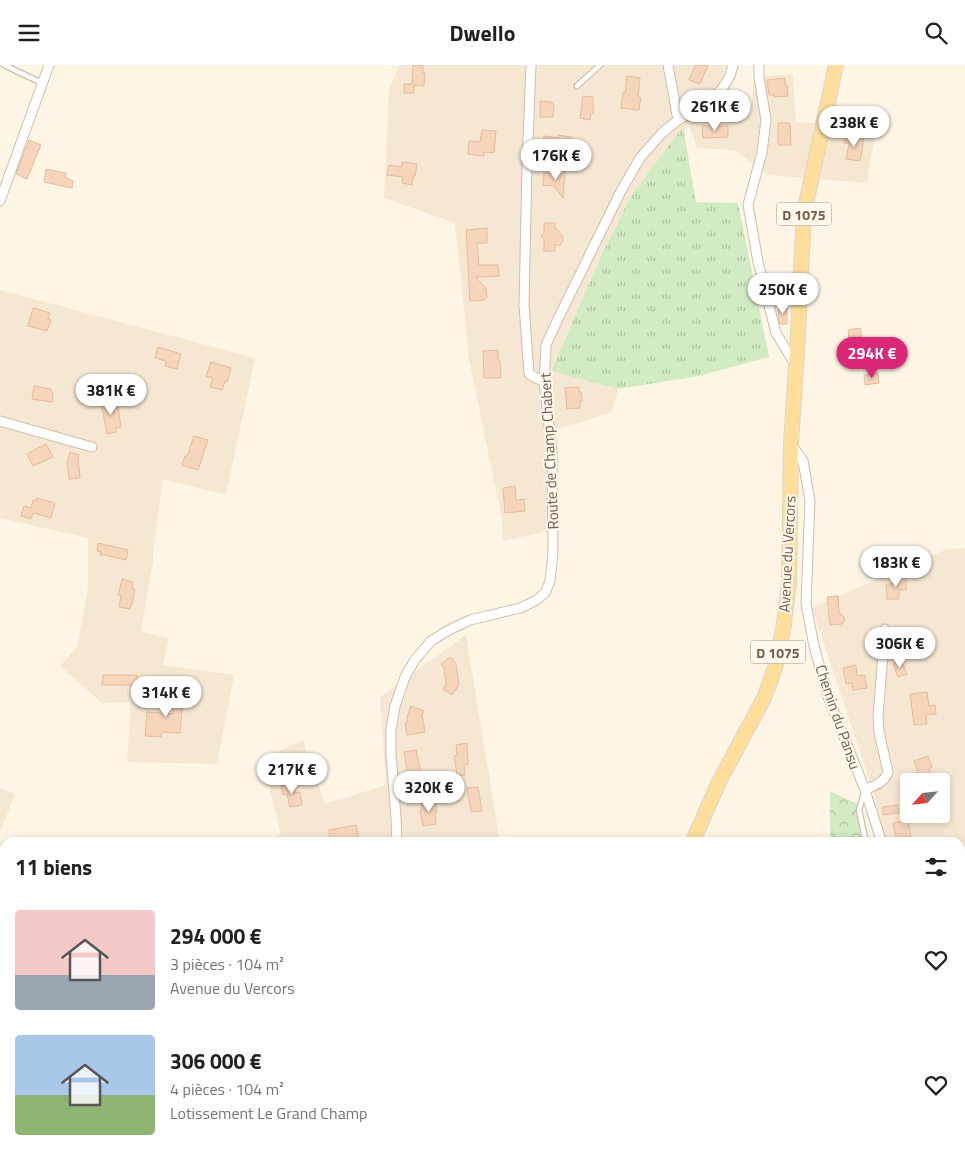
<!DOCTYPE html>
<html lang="fr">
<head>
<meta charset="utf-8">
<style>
	:root { --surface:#fff; --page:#f2f2f2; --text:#202124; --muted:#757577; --accent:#db2777 }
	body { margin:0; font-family:"Titillium Web",sans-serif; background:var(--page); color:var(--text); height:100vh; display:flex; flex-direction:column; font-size:19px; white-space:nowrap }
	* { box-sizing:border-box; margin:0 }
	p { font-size:16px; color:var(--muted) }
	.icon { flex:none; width:28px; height:28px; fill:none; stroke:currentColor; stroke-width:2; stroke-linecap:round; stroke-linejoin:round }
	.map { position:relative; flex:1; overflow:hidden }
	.details { position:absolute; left:0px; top:772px; width:965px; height:321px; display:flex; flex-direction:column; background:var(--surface); border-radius:15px 15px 0 0; box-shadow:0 2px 8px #0003 }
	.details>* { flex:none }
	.needle { width:32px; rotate:243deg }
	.controls { position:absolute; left:900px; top:708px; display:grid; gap:10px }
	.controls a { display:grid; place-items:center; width:50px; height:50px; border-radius:5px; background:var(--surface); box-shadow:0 2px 8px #0003; font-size:25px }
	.price { position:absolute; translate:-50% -42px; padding:0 11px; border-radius:18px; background:#fff; color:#222; font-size:16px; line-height:32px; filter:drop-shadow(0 1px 2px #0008) }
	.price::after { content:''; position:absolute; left:50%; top:30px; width:15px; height:11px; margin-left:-8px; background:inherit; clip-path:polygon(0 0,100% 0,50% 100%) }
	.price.selected { background:var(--accent); color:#fff }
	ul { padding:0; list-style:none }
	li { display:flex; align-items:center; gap:15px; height:125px; padding:0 15px }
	li span { display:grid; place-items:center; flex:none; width:140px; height:100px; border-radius:5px; color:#555 }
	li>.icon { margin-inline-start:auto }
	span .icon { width:60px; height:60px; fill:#fffc; stroke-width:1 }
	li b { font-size:21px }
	h2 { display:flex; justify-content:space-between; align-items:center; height:60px; padding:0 15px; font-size:21px }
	header { display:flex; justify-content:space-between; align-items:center; height:65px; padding:0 15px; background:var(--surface); font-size:22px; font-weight:700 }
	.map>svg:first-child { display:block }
</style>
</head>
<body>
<header><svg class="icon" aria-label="menu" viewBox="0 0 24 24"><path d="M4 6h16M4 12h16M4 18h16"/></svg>Dwello<svg class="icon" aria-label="search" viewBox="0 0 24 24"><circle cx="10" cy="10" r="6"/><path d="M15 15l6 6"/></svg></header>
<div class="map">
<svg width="965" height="1093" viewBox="0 0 965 1093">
	<defs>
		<pattern id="grass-tufts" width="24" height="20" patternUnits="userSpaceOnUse" patternTransform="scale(1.25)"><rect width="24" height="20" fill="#d1ecc2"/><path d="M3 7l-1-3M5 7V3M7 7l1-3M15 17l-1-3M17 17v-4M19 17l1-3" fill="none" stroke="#aec2a0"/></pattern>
		<pattern id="forest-crowns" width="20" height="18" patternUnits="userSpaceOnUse" patternTransform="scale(1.25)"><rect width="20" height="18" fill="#d1ecc2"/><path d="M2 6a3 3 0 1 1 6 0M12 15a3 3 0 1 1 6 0" fill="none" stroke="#aec2a0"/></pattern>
	</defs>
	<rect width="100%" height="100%" fill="#fef5e5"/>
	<path fill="#f6e7d3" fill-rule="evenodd" d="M399,0H727L715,46L751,50L754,12L793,9L796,57L876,63L867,118L768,110L734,85L697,83L689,60L631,131L601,191L551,305L618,324L612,347L555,365L557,464L503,476L502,455L469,294L455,158L384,133L389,25Z
		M0,225L255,293L226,430L163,414L153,488V496L141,567L169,573L163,600L234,610L217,699L127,697L131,637L102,638L60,601L77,582L88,522V473L0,453Z
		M965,483V1093H963L960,1084V778L884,777L874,729L812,543L947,484ZM909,716H941V749H909Z
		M466,570L500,777L258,778L281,770L262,694L303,675L325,739L386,720L380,632Z
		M0,723L15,729L0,768Z
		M248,1089H605L606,1093H248Z"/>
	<path fill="url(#grass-tufts)" d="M683,62L696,137L738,138L769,292L699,311L618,324L551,306L601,191L631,131Z
		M752,1089H817L814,1093H748Z
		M889,1089H950L951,1093H893Z"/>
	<path fill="url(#forest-crowns)" d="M830,726L857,739L866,777L828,778L830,773Z
		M678,1089H752L748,1093H677Z"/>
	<path fill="#f5d5bb" stroke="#e8bc9a" d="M413,0L423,1V8H425L424,21L414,20V28H404V19H412Z
		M695,0H708L700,19L689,15Z
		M627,11L640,13L638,32L641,33L639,45L621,43L623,27L625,28Z
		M785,13V20H787L788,31L774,32V30H769L767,15Z
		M583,31L593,32V48H591L590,55L580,53Z
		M540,36L551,37L554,40L553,52H540Z
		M778,58H790L791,80H778Z
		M702,61H728V72L703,73Z
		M482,65L496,66L494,88L484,87V91L468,89L469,76L480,77Z
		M558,70L571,72L569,86L562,85L561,90L551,89V85L542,84L544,71L558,73Z
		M846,70L864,73L860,96L846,94L849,79L844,78Z
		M29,75L41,80L27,114L16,109Z
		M402,97L417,99L415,111H413L412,120L402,118L403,112L387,110L389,100L402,102Z
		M46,104L66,108L65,112L73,116L72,123L44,117Z
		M554,106H565L563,133L554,121L543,120L544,108L554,109Z
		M544,158H555V162L563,171V176L560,180H555V186H544V174L541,171L544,168Z
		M487,163V178H477L479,200H498L499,211L476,212L486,223L487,232L484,235L470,236L466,165Z
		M779,242H787V259H780L778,252Z
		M33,243L50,248L48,254L51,255L47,266L28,261Z
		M860,263L863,282L850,284L848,265Z
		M158,282L181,289L177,304L165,301L166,296L155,293Z
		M498,285V295H500L501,313H484L483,286Z
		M211,297L231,303L227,317L225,316L222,325L210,322L213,313L206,311Z
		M878,308L879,318L865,320L864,310Z
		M34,321L51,324V327L53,328L52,337L32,334Z
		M579,322V327H581L582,336H580V343L567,344L565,323Z
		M114,335L115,341H118L121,362L116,363V367L107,369L101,337Z
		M194,371L208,375L198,405L182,400L185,391H187Z
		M46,379L53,392L33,401L27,389Z
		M70,387L79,390L78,393L80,413L69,414L67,398Z
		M515,421L516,435L524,434L525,446L505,448L503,423Z
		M37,433L55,438L51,453L33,448L31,454L21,451L24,441L31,443L33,435L36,436Z
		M98,478L128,485L126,495L105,490H100L101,487L97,486Z
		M906,512V525H899V534H887L886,519H893V513Z
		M122,514L133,517L132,524H135L132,540H131L130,544L119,542L121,530H118Z
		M838,531L839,548L844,552L845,555L842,559L830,560L827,532Z
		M926,567L927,588L910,589L909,574H912V568Z
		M450,592L456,598L459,620L452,630L443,624L446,619L444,603L441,599Z
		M901,595L907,609L898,612L893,599Z
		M856,600L857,611L865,610L867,623L853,625L852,618L846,619L843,603Z
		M103,610H137V620H102Z
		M174,622L184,623L180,668L162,667L161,672L145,671L147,647L173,649Z
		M927,627L929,641L935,640L936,649L926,650L927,659L914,660L910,629Z
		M411,641L424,646L422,650L425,667L407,670L405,658H407V652Z
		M467,678L468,699L464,700L465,710L457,711L454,691L457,690L456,680Z
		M416,685L421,709L408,711L404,687Z
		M928,691L932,702L929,703L932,713L922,716H918L915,708L918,707L914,696Z
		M294,719L295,728L300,727L302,740L290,742L287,729L283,730L281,721Z
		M478,722L482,746L471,747L467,723Z
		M435,735L437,747L435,748L436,759L423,761L420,745L422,744L421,737Z
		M898,740L899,748L883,750V742Z
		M908,755L912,778H897L893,758Z
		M356,760L360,778H342L341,773L330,775L329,765Z"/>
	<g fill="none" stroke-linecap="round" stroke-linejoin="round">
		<g stroke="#d0bdaa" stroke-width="7">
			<path id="lane" d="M4,0L42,18
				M577,21L600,0
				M864,728L859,745L866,778
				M829,1093L833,1089"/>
		</g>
		<g stroke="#d0bdaa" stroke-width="11">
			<path id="street" d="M531,0L527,100L524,240L529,309L544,317
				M668,0L678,55
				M759,0V12L766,55L762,87L748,140L758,197L776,268L796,301
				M0,136L49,0
				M0,356L92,382
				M792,380L803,396L810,435L806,539L814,581L829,634L865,725L882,778
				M865,725C875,720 884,718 888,707L879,667L878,652L885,564
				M397,778L396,753L391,689V665L395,641L405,612L414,596L431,576L449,565L470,555L520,543L535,536L545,528L550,516L553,488L552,385L544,317L546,280L556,258L621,126L640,93L662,68L678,55L707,38L722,24L730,11L733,0
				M965,872C962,890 960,909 965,926
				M960,943L965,938
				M960,963L965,962
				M960,1070L965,1086
				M284,1093L286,1089"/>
		</g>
		<g stroke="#dcd5cf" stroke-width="16">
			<path id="primary" d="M692,778L719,717L764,633L775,603L783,566L789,518L791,378L797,287L804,148L836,0
				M672,1093L673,1089"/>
		</g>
		<use href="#lane" stroke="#fff" stroke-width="4.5"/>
		<use href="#street" stroke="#fff" stroke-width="9"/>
		<use href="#primary" stroke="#ffde9b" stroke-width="14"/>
	</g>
	<g text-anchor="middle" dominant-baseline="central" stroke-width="4" stroke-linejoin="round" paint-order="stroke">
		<g fill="#fff9ed" stroke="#a08b7a" stroke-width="1">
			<rect x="776.5" y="137.5" width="55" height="23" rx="4"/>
			<rect x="750.5" y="575.5" width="55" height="23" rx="4"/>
		</g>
		<g font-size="14" font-weight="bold" fill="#785c48">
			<text x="804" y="149">D 1075</text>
			<text x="778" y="587">D 1075</text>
		</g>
		<g font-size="15" fill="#785c48" stroke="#fff9ed">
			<text transform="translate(549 386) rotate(-93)">Route de Champ Chabert</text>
			<text transform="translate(787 489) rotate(-87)">Avenue du Vercors</text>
			<text transform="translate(838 652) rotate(71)">Chemin du Pansu</text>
		</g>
	</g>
</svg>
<div class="controls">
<a><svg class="needle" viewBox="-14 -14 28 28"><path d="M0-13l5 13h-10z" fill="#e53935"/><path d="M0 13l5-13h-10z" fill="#757577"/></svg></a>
</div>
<b class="price" style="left:715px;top:67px">261K €</b>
<b class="price" style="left:854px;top:83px">238K €</b>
<b class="price" style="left:556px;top:116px">176K €</b>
<b class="price" style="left:783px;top:250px">250K €</b>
<b class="price selected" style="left:872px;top:314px">294K €</b>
<b class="price" style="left:111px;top:351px">381K €</b>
<b class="price" style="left:896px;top:523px">183K €</b>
<b class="price" style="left:900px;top:604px">306K €</b>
<b class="price" style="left:166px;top:653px">314K €</b>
<b class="price" style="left:292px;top:730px">217K €</b>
<b class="price" style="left:429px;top:748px">320K €</b>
<section class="details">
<h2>11 biens<svg class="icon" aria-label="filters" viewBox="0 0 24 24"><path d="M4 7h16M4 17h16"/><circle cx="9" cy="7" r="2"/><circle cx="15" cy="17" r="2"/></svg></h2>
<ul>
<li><span style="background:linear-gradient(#f6c9c9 65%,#9aa5b1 0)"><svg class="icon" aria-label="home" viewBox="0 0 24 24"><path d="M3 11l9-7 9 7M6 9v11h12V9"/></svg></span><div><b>294 000 €</b><p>3 pièces · 104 m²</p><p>Avenue du Vercors</p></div><svg class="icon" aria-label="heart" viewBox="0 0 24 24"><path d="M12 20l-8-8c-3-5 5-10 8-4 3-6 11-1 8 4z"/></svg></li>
<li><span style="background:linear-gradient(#a9c7e8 60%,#8fb573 0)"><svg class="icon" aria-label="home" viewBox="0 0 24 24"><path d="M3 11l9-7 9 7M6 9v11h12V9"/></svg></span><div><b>306 000 €</b><p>4 pièces · 104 m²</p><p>Lotissement Le Grand Champ</p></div><svg class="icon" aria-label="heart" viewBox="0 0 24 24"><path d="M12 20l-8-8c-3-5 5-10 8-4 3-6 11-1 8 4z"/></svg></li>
</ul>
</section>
</div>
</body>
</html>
